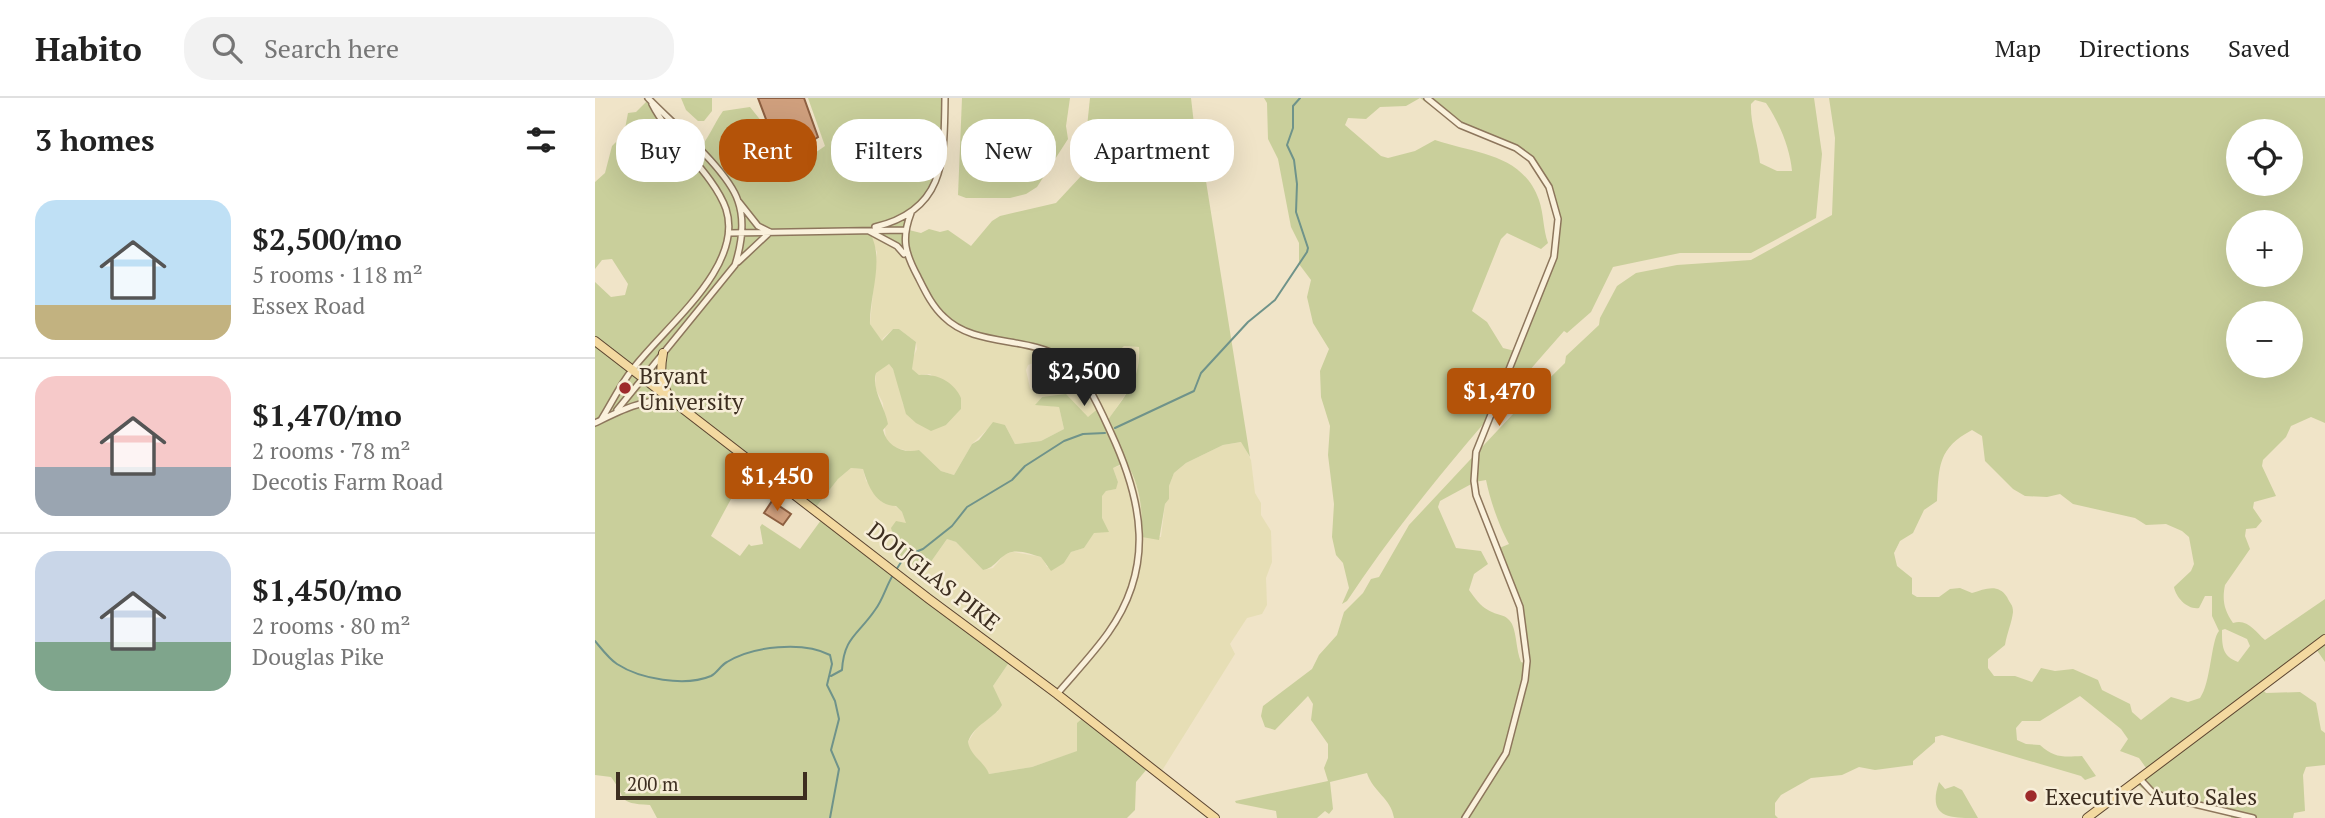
<!DOCTYPE html>
<html lang="en">
<head>
<meta charset="utf-8">
<style>
	:root { --surface:#fff; --page:#f2f2f2; --text:#222; --muted:#767676; --line:#e0e0e0; --accent:#b45309 }
	body { margin:0; font-family:"PT Serif",serif; background:var(--page); color:var(--text); height:100vh; display:flex; flex-direction:column; font-size:26px; white-space:nowrap }
	* { box-sizing:border-box; margin:0 }
	p { font-size:23px; color:var(--muted) }
	.icon { flex:none; width:38px; height:38px; fill:none; stroke:currentColor; stroke-width:2; stroke-linecap:round; stroke-linejoin:round }
	.map { position:relative; flex:1; overflow:hidden }
	.side { display:flex; flex-direction:column; background:var(--surface); width:595px }
	.side>* { flex:none }
	.guide { position:absolute; left:21px; top:21px; width:665px; height:63px; display:flex; gap:14px }
	.controls { position:absolute; left:1631px; top:21px; display:grid; gap:14px }
	.controls a { display:grid; place-items:center; width:77px; height:77px; border-radius:50%; background:var(--surface); box-shadow:0 7px 28px #0002; font-size:35px }
	.scale { position:absolute; left:21px; bottom:18px; width:191px; box-sizing:border-box; padding-left:7px; border:4px solid #3d2e20; border-top:0; font-size:19px; line-height:24px; white-space:nowrap; color:#3d2e20; -webkit-text-stroke:5px #f7eed8; paint-order:stroke }
	.price { position:absolute; translate:-50% -60px; padding:0 16px; border-radius:7px; background:var(--accent); color:#fff; font-size:23px; line-height:46px; filter:drop-shadow(0 2px 4px #0008) }
	.price::after { content:''; position:absolute; left:50%; top:42px; width:21px; height:16px; margin-left:-10px; background:inherit; clip-path:polygon(0 0,100% 0,50% 100%) }
	.price.current { background:#222; color:#fff }
	ul { padding:0; list-style:none }
	li { display:flex; align-items:center; gap:21px; height:175px; padding:0 35px }
	li+li { border-top:2px solid var(--line) }
	li span { display:grid; place-items:center; flex:none; width:196px; height:140px; border-radius:21px; color:#555 }
	li>.icon { margin-inline-start:auto }
	span .icon { width:84px; height:84px; fill:#fffc; stroke-width:1 }
	li b { font-size:30px }
	h2 { display:flex; justify-content:space-between; align-items:center; height:84px; padding:0 35px; font-size:30px }
	.tag { padding:0 24px; border-radius:28px; background:var(--surface); box-shadow:0 7px 28px #0002; font-size:24px; line-height:63px }
	.tag.current { background:var(--accent); color:#fff }
	header { display:flex; align-items:center; gap:42px; box-sizing:border-box; height:98px; padding:0 35px; background:var(--surface); border-bottom:2px solid var(--line) }
	header strong { font-size:33px }
	nav { display:flex; gap:38px; margin-inline-start:auto; font-size:24px }
	.search { width:490px; height:63px; background:var(--page); display:flex; align-items:center; gap:18px; box-sizing:border-box; padding:0 24px; border-radius:28px; color:var(--muted); font-size:26px }
	main { display:flex; flex:1; min-height:0 }
	.map>svg:first-child { display:block }
</style>
</head>
<body>
<header>
<strong>Habito</strong>
<div class="search"><svg class="icon" aria-label="search" viewBox="0 0 24 24"><circle cx="10" cy="10" r="6"/><path d="M15 15l6 6"/></svg>Search here</div>
<nav><a>Map</a><a>Directions</a><a>Saved</a></nav>
</header>
<main>
<section class="side">
<h2>3 homes<svg class="icon" aria-label="filters" viewBox="0 0 24 24"><path d="M4 7h16M4 17h16"/><circle cx="9" cy="7" r="2"/><circle cx="15" cy="17" r="2"/></svg></h2>
<ul>
<li><span style="background:linear-gradient(#bfe0f5 75%,#c2b280 0)"><svg class="icon" aria-label="home" viewBox="0 0 24 24"><path d="M3 11l9-7 9 7M6 9v11h12V9"/></svg></span><div><b>$2,500/mo</b><p>5 rooms · 118 m²</p><p>Essex Road</p></div></li>
<li><span style="background:linear-gradient(#f6c9c9 65%,#9aa5b1 0)"><svg class="icon" aria-label="home" viewBox="0 0 24 24"><path d="M3 11l9-7 9 7M6 9v11h12V9"/></svg></span><div><b>$1,470/mo</b><p>2 rooms · 78 m²</p><p>Decotis Farm Road</p></div></li>
<li><span style="background:linear-gradient(#c9d6e8 65%,#7fa58c 0)"><svg class="icon" aria-label="home" viewBox="0 0 24 24"><path d="M3 11l9-7 9 7M6 9v11h12V9"/></svg></span><div><b>$1,450/mo</b><p>2 rooms · 80 m²</p><p>Douglas Pike</p></div></li>
</ul>
</section>
<div class="map">
<svg width="1730" height="720" viewBox="0 0 1730 720">
	<rect width="100%" height="100%" fill="#f0e4c8"/>
	<path fill="#e6deb5" d="M272,131L311,151L428,244L448,248L443,263L433,267L431,272L435,290L440,293L459,289L461,273L469,260L466,255L483,254L507,260L521,256L529,248L544,249L545,268L539,284L513,322L493,319L447,299L441,306L464,309L469,331L446,343L420,346L410,327H397L377,346L359,377L346,373L324,352L317,354L298,349L291,343L288,305L280,290L281,274L287,269L294,266L298,271L306,292L308,307L351,327L366,311V300L335,276L324,277L317,271L316,264L322,251L321,244L304,231H298L288,240L287,244L275,226L282,154Z
		M647,344L656,362L660,395L666,405V417L676,433L677,464L671,480L672,507L667,516L652,520L635,546L640,556L563,679L482,625L483,653L437,669L394,676L375,653L373,644L383,628L403,613L398,588L415,563L220,410L243,381L256,370L268,371L271,383L307,414L333,468L352,441L361,444L388,472L398,470L410,456L418,454L447,459L452,469L469,465L476,454L489,450L507,420V397L511,393L520,391L523,384L518,370L533,365L541,386L548,418L547,439H566L570,406L574,401V388L579,375L591,365L628,347Z"/>
	<path fill="#c9cf9b" fill-rule="evenodd" d="M86,0H117V13L109,23H103L91,12Z
		M213,0H350C349,30 352,62 337,89C327,109 317,105 314,132L326,135L334,131L345,134L353,132L376,148L397,123L405,118L461,105L487,77L495,0H596L600,35L610,77L655,359L646,344L628,347L591,365L579,375L574,388V401L570,406L564,442L547,439C548,413 545,386 531,364L518,370L523,384L521,391L511,393L507,398V420L514,434L499,435L489,450L476,454L469,465L456,473L446,459C438,457 426,452 417,454C405,456 401,470 388,472L361,444L352,441L333,468L321,469L304,456L296,430L301,423L311,425L307,414L301,408C281,408 273,388 268,371L256,370L243,381L221,409L158,367L149,377L116,438L145,458L154,446L156,448L168,446L165,429L167,426L205,451L229,418L415,563L398,588L407,607C398,622 379,626 373,644C376,659 389,663 394,676L437,669L482,653V625L489,619L552,671L541,684L540,712L532,720H62L55,707C20,705 33,701 16,679L0,677V184L16,199L30,197L33,186L17,161L7,162L0,171V84L10,75L17,48L29,36L33,15L41,14L53,2L102,53C114,41 118,27 128,13L155,9L167,24L176,56L214,59L230,48ZM272,131L311,151L337,201L359,228L393,238L448,248L465,256L483,254L507,260L521,256L529,248L544,249C546,282 531,296 513,322L505,309L493,319L471,296L447,299L440,307L464,309L469,331L446,343L420,346L410,327L398,324L384,342L377,346L359,377L346,373L324,352C307,356 292,348 288,332L293,326C290,309 276,291 281,275L294,266L298,271L311,316L321,325L336,333L351,327L366,311V300C359,284 342,275 324,277L317,271L321,244L304,231H298L287,243L275,226C274,197 292,156 272,131Z
		M367,0H475L471,28L473,41L442,89L431,96L415,100H371L363,97Z
		M669,0H1219L1227,56L1221,120L1156,155H1085L1018,169L996,214L972,235L969,233C893,320 816,406 752,503L747,506L754,490L748,465L741,457L737,439L739,406L733,357L735,328L726,299L725,273L734,251L718,225L712,199L716,182L704,166V145L696,129L683,61L673,41L672,5ZM825,0L856,23L924,55L937,65L960,104L961,155L920,253L908,250L892,224L877,213L906,141L912,135L946,151L953,145C948,131 949,117 944,102C927,55 881,56 840,42L820,53L793,60L786,58L750,27L753,20L771,21L785,9L811,8ZM1160,2L1171,5C1184,24 1195,50 1197,73H1182L1165,65C1163,46 1155,24 1156,6Z
		M1234,0H1730V325L1716,319L1696,328L1691,339L1668,362L1667,368L1681,398L1659,404L1658,410L1667,423L1661,430L1651,431L1650,438L1655,451L1630,487C1627,502 1629,512 1638,525C1652,520 1660,533 1670,542L1730,501V564L1721,551L1667,591L1671,595L1705,594L1721,605L1726,632L1730,635V667L1711,669L1708,677L1710,713L1699,715L1698,720H1636V717L1557,697L1541,686L1554,674L1544,660L1525,653L1533,641L1526,631L1485,598L1445,623H1427L1421,630L1422,642L1431,646L1445,647C1459,660 1468,659 1487,658L1501,678L1490,682L1486,678L1347,637L1340,639V644L1318,663V667L1280,672L1264,669L1247,677L1216,680L1186,697L1180,705V717L1183,720H799C796,700 778,694 772,675L735,684L738,711L734,716L730,713L722,720H682L681,713L641,705L640,703L733,683L729,670L733,660V646L716,622L718,606L713,598L680,632L670,629L666,618L668,608L717,571L724,557L742,537L749,514L768,495L776,481L784,479L814,427L917,317L970,265L971,258L1004,227L1005,220L1022,188L1041,175L1082,167L1156,162L1237,117L1240,40ZM1643,33H1696V86H1643ZM1643,124H1696V177H1643ZM1643,215H1696V268H1643ZM1377,332L1387,338L1390,363L1418,391L1430,398L1452,399L1465,396L1478,406L1540,420L1551,427L1571,426L1587,433L1594,439L1599,466L1596,473L1579,489C1581,500 1593,512 1604,510L1610,498H1617V518L1624,533C1616,542 1616,585 1605,600L1593,604L1576,599L1546,622L1537,614L1535,606L1507,592L1503,582L1478,571L1460,573L1446,570L1437,584L1420,578H1399L1393,570V561L1410,547C1412,535 1417,524 1418,514C1418,506 1415,506 1412,499C1403,485 1390,491 1377,495L1365,490L1355,491L1344,499H1322L1317,496V480L1302,468L1299,455L1305,443L1318,435L1329,412L1342,403C1344,368 1343,350 1377,332ZM891,382C895,402 904,428 914,446L902,451L925,512L932,566L926,564C921,552 922,537 917,526C911,515 902,518 893,512C885,508 880,500 874,492L879,476L893,466L886,453L861,450L843,409L845,403L880,384ZM1630,531L1652,541L1655,548L1643,564C1627,558 1627,548 1627,532Z
		M1344,684L1350,691L1359,688L1367,692L1383,720C1354,720 1332,720 1344,684Z"/>
	<g fill="none" stroke-linecap="round" stroke-linejoin="round">
		<path stroke="#6f938a" stroke-width="2" d="M520,330L599,293L606,275L653,224L680,202L712,154L713,150L701,114L702,86L699,62L692,47L698,30V8L705,0
			M301,472L310,458L328,451L357,428L372,409L417,382L430,368L469,343L488,336L510,335
			M0,543C6,550 14,561 22,566C45,581 90,589 116,578C122,575 126,567 132,564C158,548 208,543 235,557L237,566L232,587L240,603L244,621L236,652L244,671L235,720
			M236,578L247,572C249,539 263,537 280,512C288,502 291,488 298,477"/>
	</g>
	<path fill="#cf9f7d" stroke="#8d5f41" stroke-width="2" d="M163,0H209L223,39L209,48L183,53Z
		M177,403L196,416L188,427L169,415Z"/>
	<g fill="none" stroke-linecap="round" stroke-linejoin="round">
		<g stroke="#8d765c" stroke-width="8">
			<path id="minor" d="M832,0L865,27L921,50L936,61L954,89L963,121L959,159L881,354L879,383L881,397L925,509L932,563L930,582L911,655L870,720
				M316,115C306,141 310,155 323,179C330,193 337,208 349,219C379,249 432,238 467,260C490,275 505,311 516,335C548,404 560,469 513,535C498,556 479,576 462,596
				M280,129C351,112 349,61 350,0
				M274,133L302,148L309,156
				M134,135L310,132
				M143,164L175,134L163,128L144,104
				M22,312L140,167C146,148 150,123 143,103C133,72 76,24 53,0
				M6,322C16,306 25,287 37,272C68,230 150,169 131,111C119,76 75,42 57,6
				M0,325C31,310 40,305 76,300
				M1545,681L1557,694L1570,699L1658,720"/>
		</g>
		<g stroke="#5b4430" stroke-width="10">
			<path id="primary" d="M0,243L334,501L462,596L620,720
				M68,255C65,272 65,283 74,298
				M1492,720L1730,541"/>
		</g>
		<use href="#minor" stroke="#faf1dc" stroke-width="5"/>
		<use href="#primary" stroke="#f3d9a0" stroke-width="8"/>
	</g>
	<g fill="#9e2a2b" stroke="#f7eed8" stroke-width="2.5">
		<circle cx="30" cy="290" r="7"/>
		<circle cx="1436" cy="698" r="7"/>
	</g>
	<g text-anchor="middle" dominant-baseline="central" stroke-width="5" stroke-linejoin="round" paint-order="stroke">
		<g font-size="23" fill="#3d2e20" stroke="#f7eed8" text-anchor="start">
			<text x="44" y="277">Bryant<tspan x="44" dy="26">University</tspan></text>
			<text x="1450" y="698">Executive Auto Sales</text>
		</g>
		<g font-size="23" fill="#3d2e20" stroke="#f7eed8">
			<text transform="translate(339 478) rotate(38)">DOUGLAS PIKE</text>
		</g>
	</g>
</svg>
<div class="controls">
<a><svg class="icon" aria-label="locate" viewBox="0 0 24 24"><circle cx="12" cy="12" r="6"/><path d="M12 2v4M12 18v4M2 12h4M18 12h4"/></svg></a>
<a>+</a>
<a>−</a>
</div>
<div class="scale">200 m</div>
<b class="price current" style="left:489px;top:310px">$2,500</b>
<b class="price" style="left:904px;top:330px">$1,470</b>
<b class="price" style="left:182px;top:415px">$1,450</b>
<div class="guide">
<a class="tag">Buy</a>
<a class="tag current">Rent</a>
<a class="tag">Filters</a>
<a class="tag">New</a>
<a class="tag">Apartment</a>
</div>
</div>
</main>
</body>
</html>
